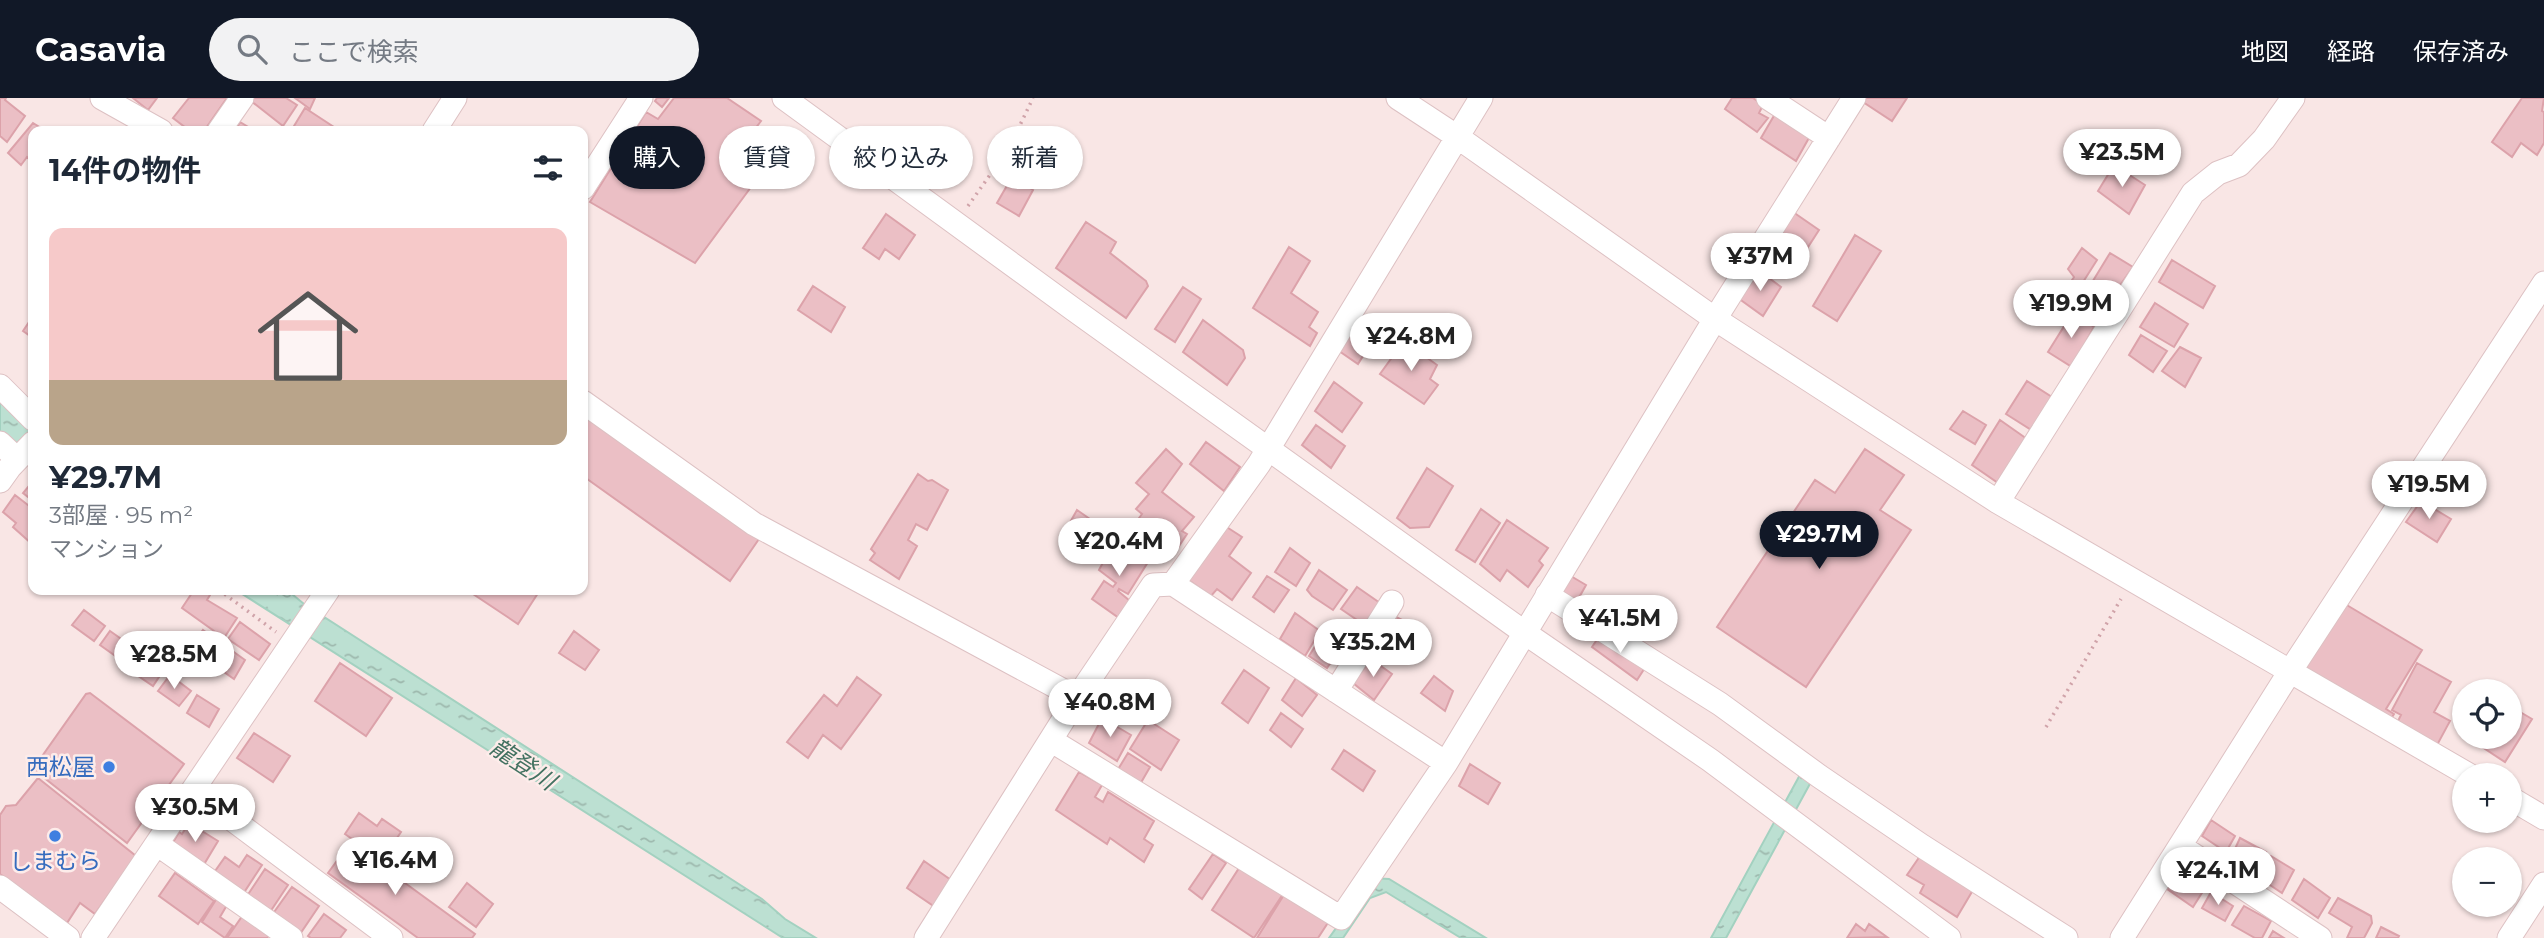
<!DOCTYPE html>
<html lang="ja">
<head>
<meta charset="utf-8">
<style>
	:root { --surface:#fff; --page:#f2f2f3; --text:#1f2937; --muted:#747a83; --accent:#111827 }
	body { margin:0; font-family:Montserrat,"Noto Sans JP",sans-serif; background:var(--page); color:var(--text); height:100vh; display:flex; flex-direction:column; font-size:26px; white-space:nowrap }
	* { box-sizing:border-box; margin:0 }
	p { font-size:23px; color:var(--muted) }
	.icon { flex:none; width:38px; height:38px; fill:none; stroke:currentColor; stroke-width:2; stroke-linecap:round; stroke-linejoin:round }
	.map { position:relative; flex:1; overflow:hidden }
	.panel { position:absolute; left:28px; top:28px; width:560px; height:469px; display:flex; flex-direction:column; background:var(--surface); border-radius:14px; box-shadow:0 2px 5px #0004 }
	.panel>* { flex:none }
	.guide { position:absolute; left:609px; top:28px; width:665px; height:63px; display:flex; gap:14px }
	.tools { position:absolute; left:2452px; top:581px; display:grid; gap:14px }
	.tools a { display:grid; place-items:center; width:70px; height:70px; border-radius:50%; background:var(--surface); box-shadow:0 2px 5px #0004; font-size:35px }
	.price { position:absolute; translate:-50% -60px; padding:0 16px; border-radius:24px; background:#fff; color:#222; font-size:23px; line-height:46px; filter:drop-shadow(0 2px 4px #0008) }
	.price::after { content:''; position:absolute; left:50%; top:42px; width:21px; height:16px; margin-left:-10px; background:inherit; clip-path:polygon(0 0,100% 0,50% 100%) }
	.price.active { background:var(--accent); color:#fff }
	ul { padding:0; list-style:none }
	li { display:grid; align-content:center; gap:14px; height:371px; padding:0 21px }
	li span { display:grid; place-items:center; height:217px; border-radius:14px; color:#555 }
	li>.icon { margin-inline-start:auto }
	span .icon { width:126px; height:126px; fill:#fffc; stroke-width:1 }
	li b { font-size:30px }
	h2 { display:flex; justify-content:space-between; align-items:center; height:84px; padding:0 21px; font-size:30px }
	.tag { padding:0 24px; border-radius:32px; background:var(--surface); box-shadow:0 2px 5px #0004; font-size:24px; line-height:63px }
	.tag.active { background:var(--accent); color:#fff }
	header { display:flex; align-items:center; gap:42px; box-sizing:border-box; height:98px; padding:0 35px; background:var(--accent); color:#fff }
	header strong { font-size:33px }
	nav { display:flex; gap:38px; margin-inline-start:auto; font-size:24px }
	.search { width:490px; height:63px; background:var(--page); display:flex; align-items:center; gap:18px; box-sizing:border-box; padding:0 24px; border-radius:38px; color:var(--muted); font-size:26px }
	.map>svg:first-child { display:block }
</style>
</head>
<body>
<header>
<strong>Casavia</strong>
<div class="search"><svg class="icon" aria-label="search" viewBox="0 0 24 24"><circle cx="10" cy="10" r="6"/><path d="M15 15l6 6"/></svg>ここで検索</div>
<nav><a>地図</a><a>経路</a><a>保存済み</a></nav>
</header>
<div class="map">
<svg width="2544" height="840" viewBox="0 0 2544 840">
	<defs>
		<pattern id="water-ripples" width="26" height="14" patternUnits="userSpaceOnUse" patternTransform="scale(1.75)"><rect width="26" height="14" fill="#bce0d2"/><path d="M2 4q2-2 4 0t4 0M15 11q2-2 4 0t4 0" fill="none" stroke="#9db8ad"/></pattern>
	</defs>
	<rect width="100%" height="100%" fill="#f9e6e5"/>
	<path fill="url(#water-ripples)" stroke="#a3d1c0" stroke-width="2" d="M0,300L33,323V362L0,336Z
		M236,492H287L304,506L762,801L785,821L816,840H783Z
		M1801,675L1812,682L1726,840H1711Z
		M1372,780L1389,781L1486,840H1461L1386,794L1370,800L1343,840H1329Z"/>
	<path fill="#ebbfc5" stroke="#dca2aa" stroke-width="2" d="M0,0H6L5,2L25,18L7,44L0,38Z
		M133,0H157L148,12Z
		M189,0H227L204,33H190L173,20Z
		M253,0H286L297,7L283,28L251,3Z
		M295,0H315L310,11Z
		M657,0H669L662,9L655,3Z
		M674,0H727L761,23L729,65L754,85L695,165L590,104L646,14L658,21Z
		M1732,0H1753L1763,7L1759,15L1768,20L1757,34L1725,11Z
		M1866,0H1907L1892,23L1863,4Z
		M2522,0H2544L2542,13L2544,14V45L2537,57L2521,45L2512,59L2492,44Z
		M305,10L340,33H291Z
		M1775,16L1810,38L1796,63L1761,40Z
		M240,24L255,33H235Z
		M33,25L46,33H33V65L27,59L21,67L8,55Z
		M2114,67L2145,87L2129,116L2098,93Z
		M1012,79L1033,92L1019,118L997,105Z
		M1793,114L1819,132L1801,160L1775,143Z
		M886,116L915,137L899,161L885,151L879,161L863,150Z
		M1086,124L1116,144L1110,155L1146,183L1148,188L1126,220L1056,170Z
		M1855,137L1881,153L1837,223L1813,208Z
		M1289,149L1310,163L1291,195L1318,214L1309,229L1317,235L1310,248L1253,210Z
		M2082,150L2097,162L2071,203L2063,196L2074,179L2068,171Z
		M2110,155L2133,169L2106,207L2100,203L2090,218L2077,209Z
		M2172,162L2215,188L2203,210L2159,184Z
		M1757,171L1781,189L1763,218L1738,200Z
		M813,188L845,209L831,234L798,212Z
		M1183,189L1201,201L1175,244L1155,231Z
		M2155,205L2188,226L2174,249L2140,229Z
		M2073,214L2094,229L2072,269L2048,254Z
		M33,218V240L23,233Z
		M1203,222L1243,252L1245,260L1227,287L1183,254Z
		M1357,224L1377,235L1358,266L1339,253Z
		M2141,237L2167,253L2153,274L2129,257Z
		M1404,243L1437,267L1430,281L1438,287L1424,306L1380,276Z
		M2180,249L2201,260L2185,289L2162,273Z
		M2027,283L2052,299L2033,333L2006,316Z
		M1334,284L1362,305L1342,334L1315,313Z
		M583,312L761,438L730,483L583,378Z
		M1963,313L1986,327L1975,346L1950,331Z
		M2000,322L2027,341L2001,387L1972,367Z
		M1316,327L1345,348L1331,370L1302,347Z
		M1206,344L1240,369L1224,393L1190,366Z
		M1166,351L1182,366L1162,394L1194,419L1182,433L1187,436L1179,448L1152,429L1144,441L1131,431L1142,416L1136,411L1149,396L1136,385Z
		M1865,351L1904,377L1880,412L1911,432L1806,589L1717,529L1815,382L1835,395Z
		M1427,370L1453,388L1429,429L1410,430L1397,420Z
		M918,376L928,383L932,382L948,392L927,432L916,426L908,442L917,448L899,481L870,462L875,455L871,451Z
		M33,383V403L23,395Z
		M15,397L33,411V447L13,429L16,425L3,414Z
		M2421,403L2451,421L2437,444L2406,424Z
		M1481,411L1500,425L1475,464L1456,452Z
		M1077,412L1110,435L1100,450L1068,428Z
		M1507,422L1548,450L1539,463L1543,467L1528,489L1507,472L1500,483L1480,466Z
		M1222,426L1242,439L1229,458L1251,475L1232,502L1217,491L1211,498L1187,481Z
		M1114,444L1148,464L1128,496L1119,491L1118,493L1130,503L1119,520L1092,501L1104,483L1113,489L1116,485L1099,472Z
		M1290,450L1310,465L1296,488L1275,474Z
		M1319,472L1347,492L1333,512L1312,498L1307,492Z
		M1564,474L1586,487L1576,505L1554,491Z
		M1267,478L1289,492L1274,514L1253,499Z
		M1357,489L1380,505L1366,528L1341,511Z
		M194,492H203L210,497L207,502L237,520L224,540L182,510Z
		M467,492H540L518,526Z
		M2340,503L2422,552L2386,611L2394,616L2387,627L2298,572Z
		M84,512L105,528L94,543L72,527Z
		M1295,515L1320,533L1305,558L1280,541Z
		M1392,517L1424,533L1405,562L1376,542Z
		M240,524L270,546L259,562L228,541Z
		M1326,531L1344,544L1327,570L1309,558Z
		M203,532L245,562L234,581L190,550Z
		M110,533L134,550L124,564L100,547Z
		M574,533L599,552L585,572L559,555Z
		M1603,533L1648,565L1637,582L1592,549Z
		M140,553L165,570L153,588L128,571Z
		M1371,561L1392,576L1374,602L1353,585Z
		M340,565L392,600L366,638L315,603Z
		M2417,565L2451,584L2434,614L2450,623L2436,649L2396,627L2401,617L2392,612Z
		M1244,572L1269,590L1248,625L1222,605Z
		M170,577L191,593L179,608L158,593Z
		M1434,578L1453,593L1445,613L1421,595Z
		M857,579L881,597L841,651L823,637L808,660L787,644L824,597L837,608Z
		M1296,580L1317,597L1302,618L1282,602Z
		M90,595L184,666L127,745L33,671L86,596Z
		M197,597L219,611L209,629L187,615Z
		M2510,608L2532,621L2505,664L2473,643L2476,639H2510Z
		M1281,615L1303,631L1291,649L1270,632Z
		M1102,620L1131,637L1117,663L1089,645Z
		M1148,622L1179,642L1161,672L1130,651Z
		M254,635L290,658L273,684L237,660Z
		M1344,652L1375,673L1363,693L1332,671Z
		M1128,655L1150,669L1139,688L1117,673Z
		M1470,666L1500,685L1488,706L1459,688Z
		M1079,674L1102,687L1095,699L1103,704L1108,694L1154,723L1144,741L1153,747L1144,764L1110,740L1107,746L1056,712Z
		M38,680L136,758L95,816L80,805L67,825L0,776V717L6,708L16,707Z
		M359,715L377,728L382,721L401,734L382,762L345,736Z
		M2211,722L2235,738L2226,754L2202,738Z
		M189,725L218,743L203,768L171,748L179,734L182,736Z
		M2240,740L2266,754L2252,779L2228,766Z
		M350,745L475,836L472,840H418L328,775Z
		M1213,756L1226,765L1202,801L1189,791Z
		M247,757L262,767L243,796L213,776L225,759L239,769Z
		M1920,758L1973,792L1957,819L1920,795L1924,787L1907,777Z
		M2271,758L2294,772L2282,795L2258,779Z
		M924,763L951,782L935,809L907,790Z
		M1241,767L1283,796L1254,840L1212,812Z
		M265,771L288,787L270,814L247,798Z
		M2179,772L2205,790L2193,809L2167,791Z
		M175,775L214,803L198,826L159,798Z
		M2304,781L2330,800L2318,820L2292,802Z
		M467,785L493,806L476,829L449,809Z
		M292,789L319,808L300,836L272,817Z
		M1287,792L1331,820L1318,840H1257Z
		M2211,794L2233,808L2225,823L2202,810Z
		M217,800L227,807L220,819L233,828L225,840L202,824Z
		M2338,800L2371,818L2372,825L2364,840H2347L2352,829L2329,815Z
		M2244,808L2271,823L2262,840H2255L2232,827Z
		M324,816L346,832L340,840H311L308,838Z
		M243,817L270,836L267,840H227Z
		M1856,826L1865,833L1869,826L1887,839L1847,840Z
		M2381,829L2399,838L2398,840H2376Z
		M2273,833L2284,840H2269Z"/>
	<g fill="none" stroke-linecap="round" stroke-linejoin="round">
		<g stroke="#ddc1c3" stroke-width="25">
			<path id="minor" d="M102,0L161,33
				M784,0L1073,211L1525,535L1710,662L1949,840
				M1398,0L1456,38L1715,221L1998,404L2469,677
				M1768,0L1829,40
				M219,33L242,0
				M434,33L455,0
				M583,90L641,0
				M0,288L33,321
				M583,304L754,426L1077,600
				M0,345L17,361
				M0,383L10,369L33,345
				M1998,404L2193,95L2218,75L2239,67L2264,41L2293,0
				M1173,486L1259,366L1481,0
				M1547,497L1720,606L1819,678L1922,748L2066,840
				M1336,593L1392,504
				M1052,643L1341,820L1446,665L1715,221L1854,0
				M193,692L391,840
				M2510,700L2544,720
				M157,746L291,840
				M2180,748L2320,840
				M0,789L68,840
				M93,840L328,492
				M926,840L1077,600L1153,487L1173,486L1446,665
				M2122,840L2289,575L2544,185
				M2509,840L2544,786"/>
		</g>
		<path stroke="#d0a3a9" stroke-width="3.5" stroke-dasharray="2 5" stroke-linecap="butt" d="M968,108L1009,50L1033,0
			M219,492L276,534
			M2046,629L2121,501"/>
		<use href="#minor" stroke="#fff" stroke-width="23"/>
	</g>
	<g fill="#3f7fe0" stroke="#fdecea" stroke-width="2.5">
		<circle cx="109" cy="669" r="7"/>
		<circle cx="55" cy="738" r="7"/>
	</g>
	<g text-anchor="middle" dominant-baseline="central" stroke-width="5" stroke-linejoin="round" paint-order="stroke">
		<g font-size="23" fill="#366cbe" stroke="#fdecea" text-anchor="end">
			<text x="95" y="669">西松屋</text>
			<text x="55" y="763" text-anchor="middle">しまむら</text>
		</g>
		<g font-size="24" font-style="italic" fill="#437261" stroke="#fdecea">
			<text transform="translate(523 666) rotate(33)">龍登川</text>
		</g>
	</g>
</svg>
<div class="tools">
<a><svg class="icon" aria-label="locate" viewBox="0 0 24 24"><circle cx="12" cy="12" r="6"/><path d="M12 2v4M12 18v4M2 12h4M18 12h4"/></svg></a>
<a>+</a>
<a>−</a>
</div>
<b class="price" style="left:2122px;top:91px">¥23.5M</b>
<b class="price" style="left:1760px;top:195px">¥37M</b>
<b class="price" style="left:2071px;top:242px">¥19.9M</b>
<b class="price" style="left:1411px;top:275px">¥24.8M</b>
<b class="price" style="left:2429px;top:423px">¥19.5M</b>
<b class="price active" style="left:1819px;top:473px">¥29.7M</b>
<b class="price" style="left:1119px;top:480px">¥20.4M</b>
<b class="price" style="left:1620px;top:557px">¥41.5M</b>
<b class="price" style="left:1373px;top:581px">¥35.2M</b>
<b class="price" style="left:174px;top:593px">¥28.5M</b>
<b class="price" style="left:1110px;top:641px">¥40.8M</b>
<b class="price" style="left:195px;top:746px">¥30.5M</b>
<b class="price" style="left:395px;top:799px">¥16.4M</b>
<b class="price" style="left:2218px;top:809px">¥24.1M</b>
<div class="guide">
<a class="tag active">購入</a>
<a class="tag">賃貸</a>
<a class="tag">絞り込み</a>
<a class="tag">新着</a>
</div>
<section class="panel">
<h2>14件の物件<svg class="icon" aria-label="filters" viewBox="0 0 24 24"><path d="M4 7h16M4 17h16"/><circle cx="9" cy="7" r="2"/><circle cx="15" cy="17" r="2"/></svg></h2>
<ul>
<li><span style="background:linear-gradient(#f6c9c9 70%,#b9a48a 0)"><svg class="icon" aria-label="home" viewBox="0 0 24 24"><path d="M3 11l9-7 9 7M6 9v11h12V9"/></svg></span><div><b>¥29.7M</b><p>3部屋 · 95 m²</p><p>マンション</p></div></li>
</ul>
</section>
</div>
</body>
</html>
